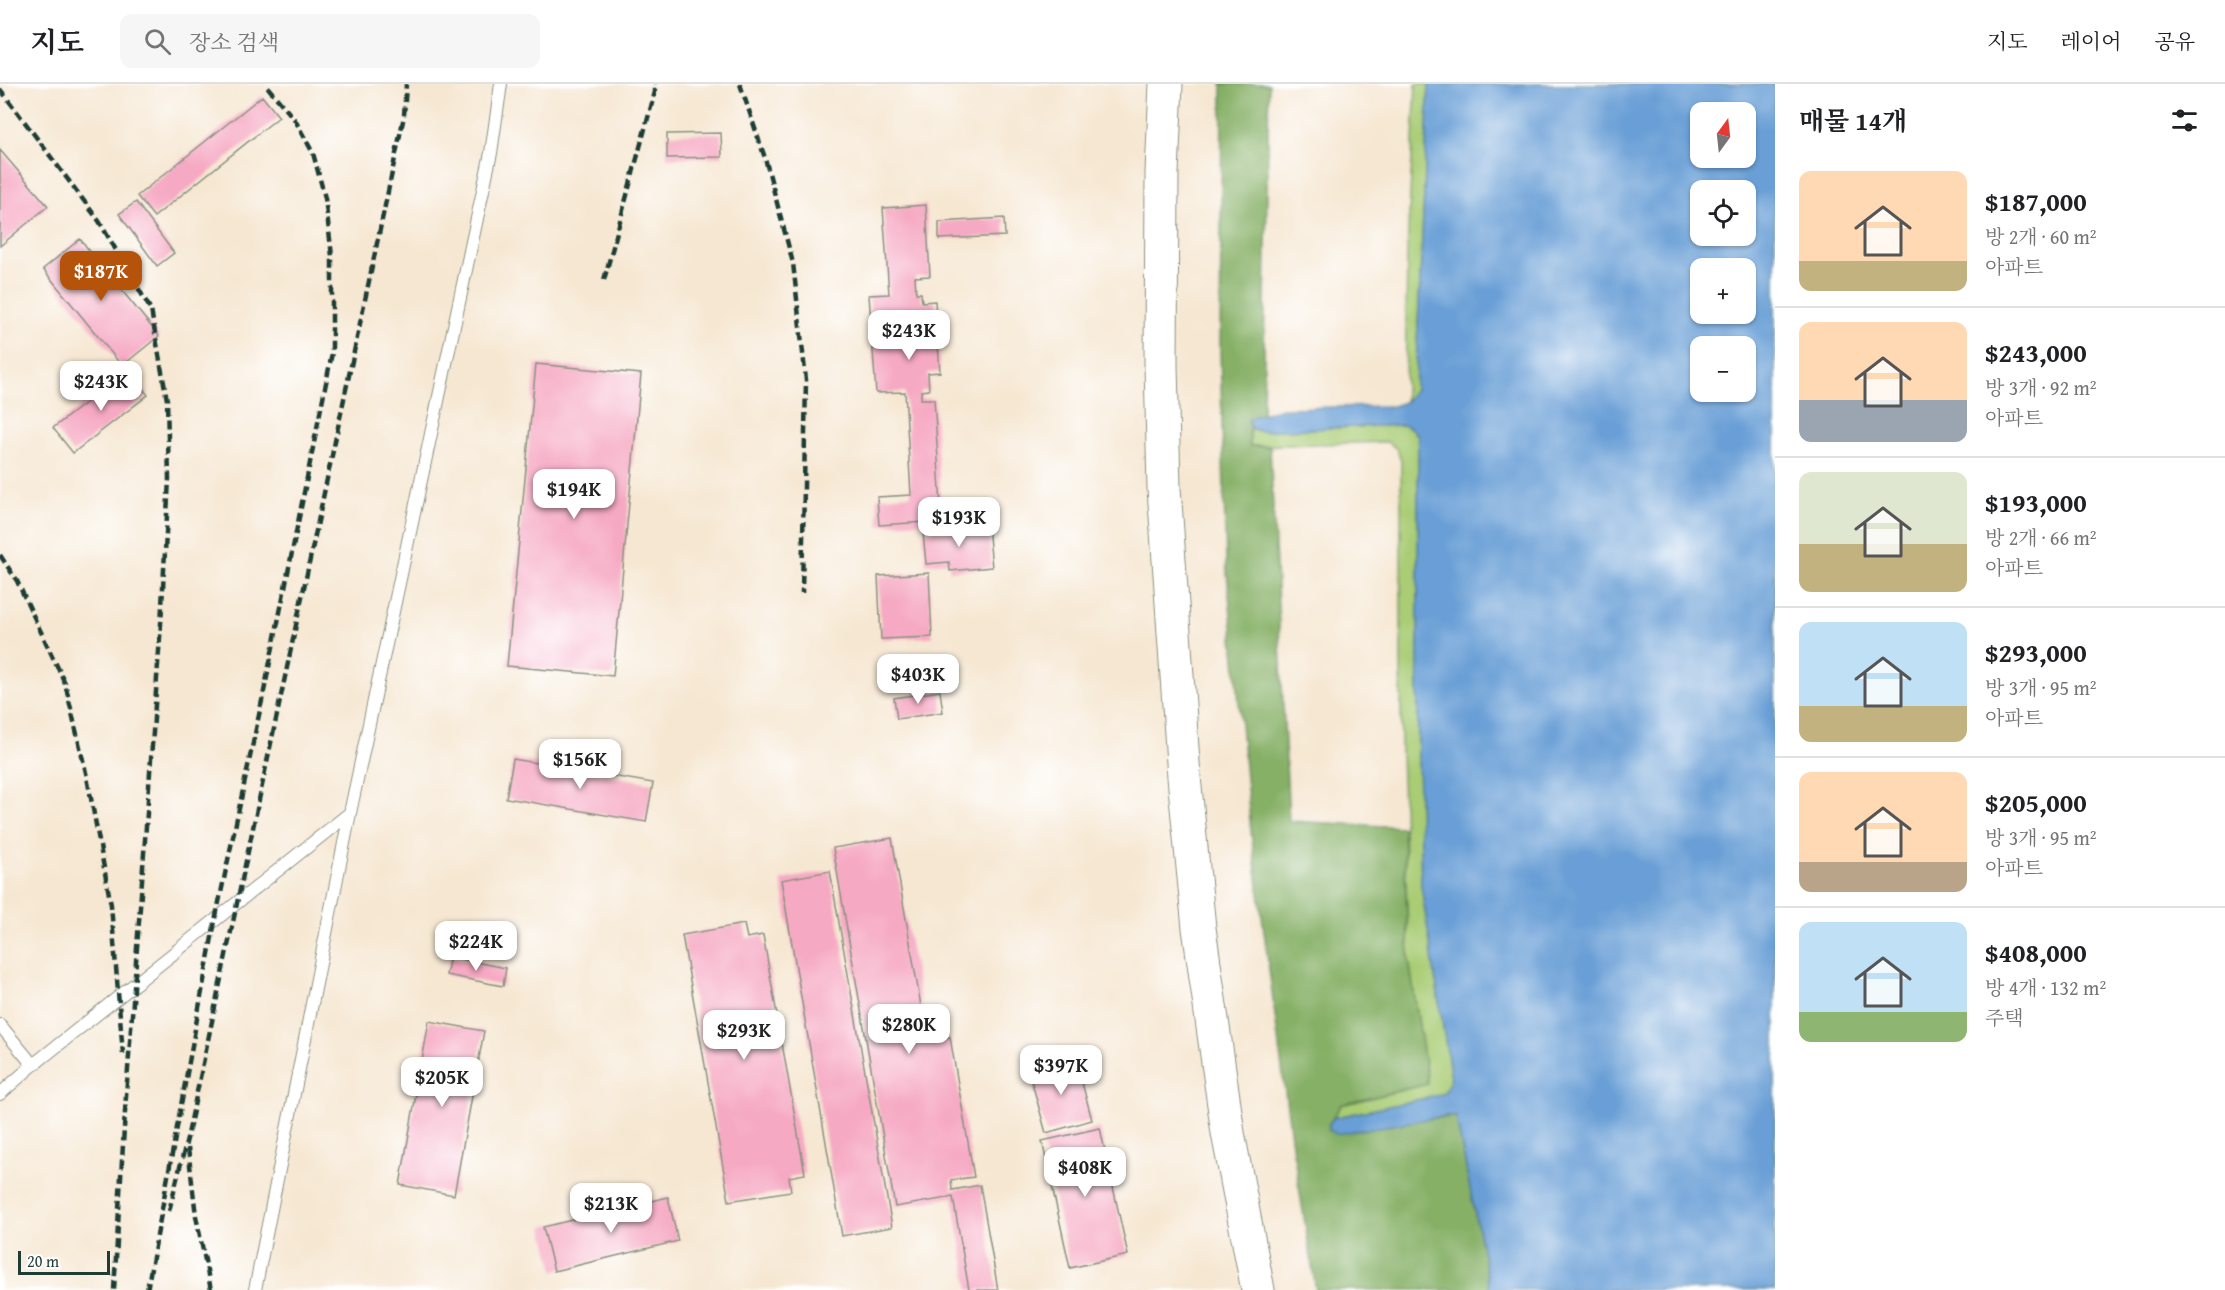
<!DOCTYPE html>
<html lang="ko">
<head>
<meta charset="utf-8">
<style>
	:root { --surface:#fff; --page:#f6f6f6; --text:#202124; --muted:#757577; --line:#e0e0e0; --accent:#b45309 }
	body { margin:0; font-family:"Gentium Book Plus","Noto Serif KR",serif; background:var(--page); color:var(--text); height:100vh; display:flex; flex-direction:column; font-size:22px; white-space:nowrap }
	* { box-sizing:border-box; margin:0 }
	p { font-size:20px; color:var(--muted) }
	.icon { flex:none; width:33px; height:33px; fill:none; stroke:currentColor; stroke-width:2; stroke-linecap:round; stroke-linejoin:round }
	.map { position:relative; flex:1; overflow:hidden }
	.details { display:flex; flex-direction:column; background:var(--surface); width:450px }
	.details>* { flex:none }
	.needle { width:39px; rotate:15deg }
	.fabs { position:absolute; left:1690px; top:18px; display:grid; gap:12px }
	.fabs a { display:grid; place-items:center; width:66px; height:66px; border-radius:12px; background:var(--surface); box-shadow:0 2px 4px #0004; font-size:30px }
	.scale { position:absolute; left:18px; bottom:15px; width:92px; box-sizing:border-box; padding-left:6px; border:3px solid #1f3d34; border-top:0; font-size:16px; line-height:21px; white-space:nowrap; color:#1f3d34; -webkit-text-stroke:4px #fff; paint-order:stroke }
	.price { position:absolute; translate:-50% -51px; padding:0 14px; border-radius:12px; background:#fff; color:#222; font-size:20px; line-height:39px; filter:drop-shadow(0 2px 3px #0008) }
	.price::after { content:''; position:absolute; left:50%; top:36px; width:18px; height:14px; margin-left:-9px; background:inherit; clip-path:polygon(0 0,100% 0,50% 100%) }
	.price.selected { background:var(--accent); color:#fff }
	ul { padding:0; list-style:none }
	li { display:flex; align-items:center; gap:18px; height:150px; padding:0 24px }
	li+li { border-top:2px solid var(--line) }
	li span { display:grid; place-items:center; flex:none; width:168px; height:120px; border-radius:12px; color:#555 }
	li>.icon { margin-inline-start:auto }
	span .icon { width:72px; height:72px; fill:#fffc; stroke-width:1 }
	li b { font-size:26px }
	h2 { display:flex; justify-content:space-between; align-items:center; height:72px; padding:0 24px; font-size:26px }
	header { display:flex; align-items:center; gap:36px; box-sizing:border-box; height:84px; padding:0 30px; background:var(--surface); border-bottom:2px solid var(--line) }
	header strong { font-size:28px }
	nav { display:flex; gap:33px; margin-inline-start:auto; font-size:21px }
	.search { width:420px; height:54px; background:var(--page); display:flex; align-items:center; gap:15px; box-sizing:border-box; padding:0 21px; border-radius:12px; color:var(--muted); font-size:22px }
	main { display:flex; flex:1; min-height:0 }
	.map>svg:first-child { display:block }
</style>
</head>
<body>
<header>
<strong>지도</strong>
<div class="search"><svg class="icon" aria-label="search" viewBox="0 0 24 24"><circle cx="10" cy="10" r="6"/><path d="M15 15l6 6"/></svg>장소 검색</div>
<nav><a>지도</a><a>레이어</a><a>공유</a></nav>
</header>
<main>
<div class="map">
<svg width="1775" height="1206" viewBox="0 0 1775 1206">
	<rect width="100%" height="100%" fill="#fff"/>
	<filter id="ink" filterUnits="userSpaceOnUse"><feTurbulence type="fractalNoise" baseFrequency=".0167" numOctaves="2"/><feDisplacementMap in="SourceGraphic" scale="12" xChannelSelector="R" yChannelSelector="G"/><feConvolveMatrix kernelMatrix="1 2 1 2 8 2 1 2 1" color-interpolation-filters="sRGB"/></filter>
	<filter id="wash" filterUnits="userSpaceOnUse"><feTurbulence type="fractalNoise" baseFrequency=".008" numOctaves="4" result="noise"/><feDisplacementMap in="SourceGraphic" scale="24" xChannelSelector="R" yChannelSelector="G"/><feGaussianBlur stdDeviation="1.35" result="paint"/><feColorMatrix in="noise" values="0 0 0 0 0 0 0 0 0 0 0 0 0 0 0 0 0 1.4 0 .05"/><feComposite in="paint" operator="in"/></filter>
	<g filter="url(#wash)">
		<rect width="100%" height="100%" fill="#f6e7d2"/>
		<path fill="#a9cc75" stroke="#648454" stroke-width="1.5" d="M1416,0H1429L1415,306L1405,318L1407,166Z
			M1404,341L1412,345L1418,352V669L1421,801L1451,994L1445,1008L1440,1011L1333,1034L1341,1021L1428,1000L1409,876L1401,669V376L1397,365L1387,358L1250,362V344L1259,347Z"/>
		<path fill="#86b066" stroke="#52764d" stroke-width="1.5" d="M1222,0H1269L1263,330L1249,335L1250,362L1270,363L1289,737L1403,743L1409,876L1428,1000L1341,1021L1329,1040L1456,1033L1490,1206H1316L1292,1061L1251,748L1226,478L1220,267Z"/>
		<path fill="#699fd6" stroke="#446e85" stroke-width="1.5" fill-rule="evenodd" d="M1429,0H1775V1206H1490L1456,1033L1447,1032L1336,1050L1329,1046V1040L1333,1034L1440,1011L1445,1008L1451,994L1421,801L1418,669V352L1412,345L1404,341L1259,347L1250,344L1249,334L1282,324L1393,322L1405,318L1415,306ZM1746,28V74H1701V28ZM1746,106V152H1701V106ZM1701,184H1746V230H1701ZM1701,262H1746V308H1701Z"/>
		<g id="blocks">
			<path fill="#f6a9c3" d="M262,12L279,33L154,133L137,112Z
				M721,49L722,73L667,74V50Z
				M0,66L48,122L0,162Z
				M136,118L174,169L157,182L119,130Z
				M926,121L930,192L915,193L916,209H921L922,218L935,217L940,288L928,289L929,306L921,307V315H934L942,437L879,441L877,413L911,411L905,308L876,309L869,211L889,210L883,124Z
				M1004,134L1005,152L939,155V138Z
				M80,155L159,252L122,282L43,185Z
				M536,280L641,290L613,592L507,582Z
				M128,286L148,311L73,369L53,344Z
				M988,442L992,483L950,487L949,478L926,480L923,448Z
				M929,489L932,553L881,555L878,492Z
				M940,607L943,628L897,635L894,614Z
				M513,675L653,699L646,738L506,714Z
				M892,754L927,957L950,953L974,1093L951,1096L952,1106L980,1101L998,1206H969L953,1113L895,1123L833,764Z
				M830,787L892,1143L842,1152L781,796Z
				M744,840L747,854L763,851L805,1090L789,1093L791,1107L729,1117L682,851Z
				M450,873L506,884L503,902L446,891Z
				M429,937L484,947L454,1111L400,1101Z
				M1076,976L1092,1036L1046,1049L1029,988Z
				M1100,1044L1128,1171L1070,1184L1042,1057Z
				M668,1113L678,1157L554,1187L543,1143Z"/>
		</g>
	</g>
	<g filter="url(#ink)">
		<use href="#blocks" fill-opacity="0" stroke="#8a9283" stroke-width="1.5"/>
		<g fill="none" stroke-linecap="round" stroke-linejoin="round">
			<g stroke="#8a9283" stroke-width="14">
				<path id="lane" d="M0,941L33,981L350,729
					M0,1010L33,981
					M255,1206L350,729L491,69L501,0"/>
			</g>
			<g stroke="#8a9283" stroke-width="35">
				<path id="highway" d="M1166,0L1162,89L1161,281L1164,404L1184,693L1199,844L1228,1049L1258,1206"/>
			</g>
			<use href="#lane" stroke="#fff" stroke-width="12"/>
			<use href="#highway" stroke="#fff" stroke-width="33"/>
			<path stroke="#1f3d34" stroke-width="4.5" stroke-dasharray="9 4.5" stroke-linecap="butt" d="M740,0L765,74L793,179L806,296L802,509
				M0,5L99,137L151,226L167,316L169,395L161,540L126,1012L114,1206
				M604,196L655,8V0
				M0,471L17,497L65,599L87,693L111,821L123,970
				M188,1064L196,1132L211,1206
				M169,1127L187,1055L404,32L406,0
				M147,1206L215,837L266,598L332,269V172L325,114L313,69L295,36L265,0"/>
		</g>
	</g>
</svg>
<div class="fabs">
<a><svg class="needle" viewBox="-14 -14 28 28"><path d="M0-13l5 13h-10z" fill="#e53935"/><path d="M0 13l5-13h-10z" fill="#757577"/></svg></a>
<a><svg class="icon" aria-label="locate" viewBox="0 0 24 24"><circle cx="12" cy="12" r="6"/><path d="M12 2v4M12 18v4M2 12h4M18 12h4"/></svg></a>
<a>+</a>
<a>−</a>
</div>
<div class="scale">20 m</div>
<b class="price selected" style="left:101px;top:218px">$187K</b>
<b class="price" style="left:909px;top:277px">$243K</b>
<b class="price" style="left:101px;top:328px">$243K</b>
<b class="price" style="left:574px;top:436px">$194K</b>
<b class="price" style="left:959px;top:464px">$193K</b>
<b class="price" style="left:918px;top:621px">$403K</b>
<b class="price" style="left:580px;top:706px">$156K</b>
<b class="price" style="left:476px;top:888px">$224K</b>
<b class="price" style="left:909px;top:971px">$280K</b>
<b class="price" style="left:744px;top:977px">$293K</b>
<b class="price" style="left:1061px;top:1012px">$397K</b>
<b class="price" style="left:442px;top:1024px">$205K</b>
<b class="price" style="left:1085px;top:1114px">$408K</b>
<b class="price" style="left:611px;top:1150px">$213K</b>
</div>
<section class="details">
<h2>매물 14개<svg class="icon" aria-label="filters" viewBox="0 0 24 24"><path d="M4 7h16M4 17h16"/><circle cx="9" cy="7" r="2"/><circle cx="15" cy="17" r="2"/></svg></h2>
<ul>
<li><span style="background:linear-gradient(#ffd9b3 75%,#c2b280 0)"><svg class="icon" aria-label="home" viewBox="0 0 24 24"><path d="M3 11l9-7 9 7M6 9v11h12V9"/></svg></span><div><b>$187,000</b><p>방 2개 · 60 m²</p><p>아파트</p></div></li>
<li><span style="background:linear-gradient(#ffd9b3 65%,#9aa5b1 0)"><svg class="icon" aria-label="home" viewBox="0 0 24 24"><path d="M3 11l9-7 9 7M6 9v11h12V9"/></svg></span><div><b>$243,000</b><p>방 3개 · 92 m²</p><p>아파트</p></div></li>
<li><span style="background:linear-gradient(#dfe7d0 60%,#c2b280 0)"><svg class="icon" aria-label="home" viewBox="0 0 24 24"><path d="M3 11l9-7 9 7M6 9v11h12V9"/></svg></span><div><b>$193,000</b><p>방 2개 · 66 m²</p><p>아파트</p></div></li>
<li><span style="background:linear-gradient(#bfe0f5 70%,#c2b280 0)"><svg class="icon" aria-label="home" viewBox="0 0 24 24"><path d="M3 11l9-7 9 7M6 9v11h12V9"/></svg></span><div><b>$293,000</b><p>방 3개 · 95 m²</p><p>아파트</p></div></li>
<li><span style="background:linear-gradient(#ffd9b3 75%,#b9a48a 0)"><svg class="icon" aria-label="home" viewBox="0 0 24 24"><path d="M3 11l9-7 9 7M6 9v11h12V9"/></svg></span><div><b>$205,000</b><p>방 3개 · 95 m²</p><p>아파트</p></div></li>
<li><span style="background:linear-gradient(#bfe0f5 75%,#8fb573 0)"><svg class="icon" aria-label="home" viewBox="0 0 24 24"><path d="M3 11l9-7 9 7M6 9v11h12V9"/></svg></span><div><b>$408,000</b><p>방 4개 · 132 m²</p><p>주택</p></div></li>
</ul>
</section>
</main>
</body>
</html>
